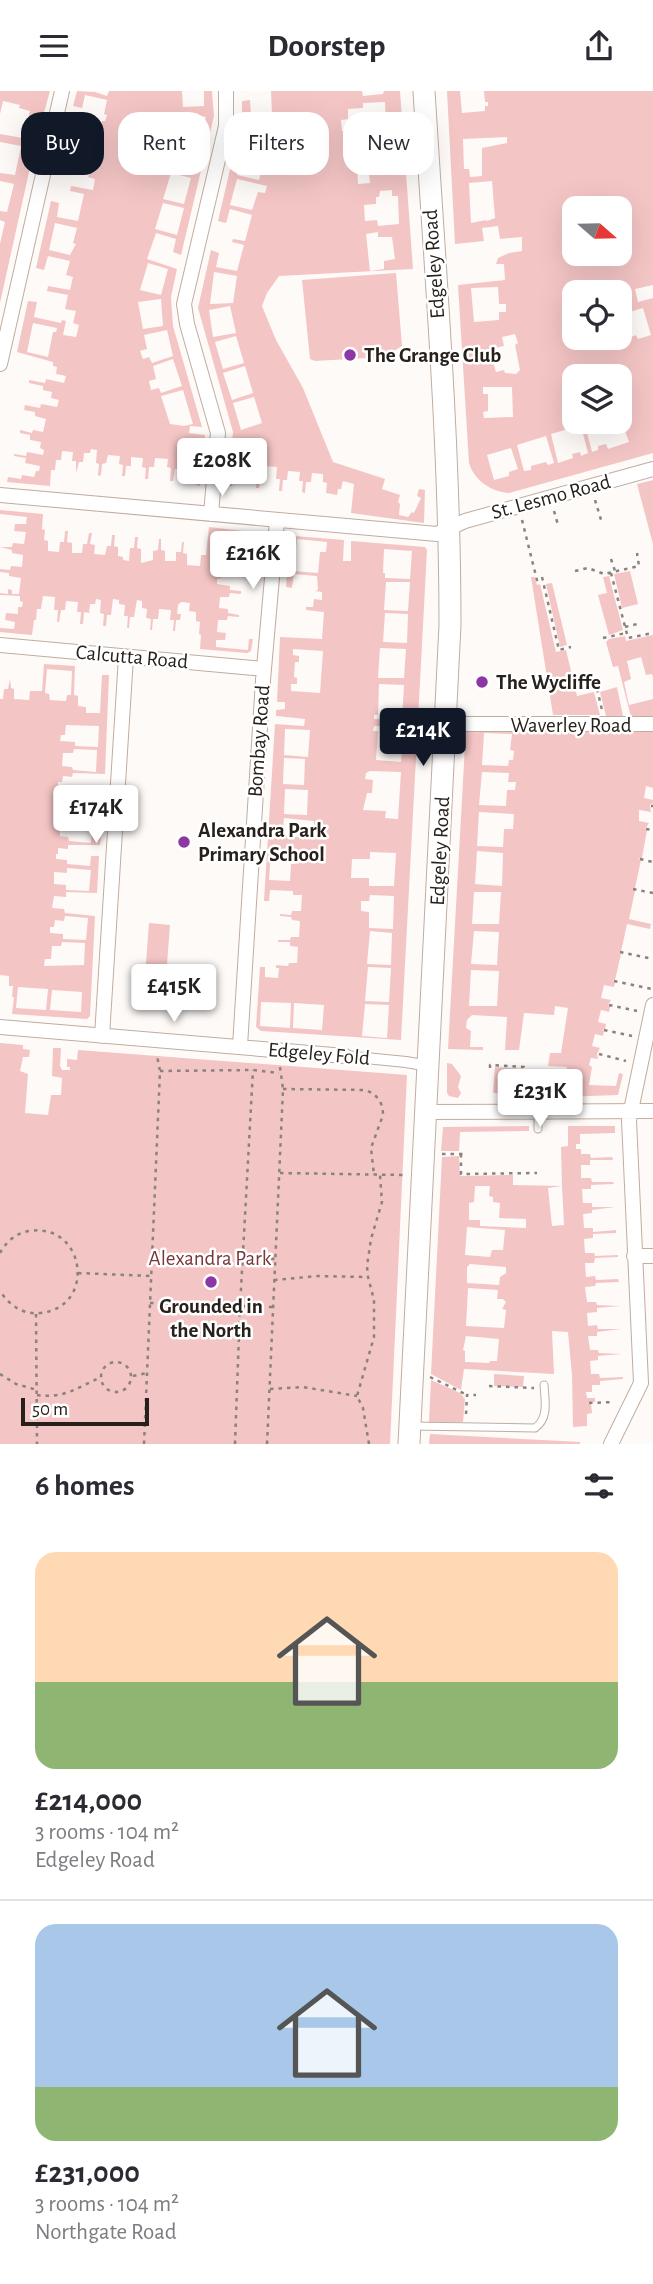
<!DOCTYPE html>
<html lang="en">
<head>
<meta charset="utf-8">
<style>
	:root { --surface:#fff; --page:#f2f2f3; --text:#2b2b33; --muted:#7c7c81; --line:#e1e1e2; --accent:#111827 }
	body { margin:0; font-family:"Alegreya Sans",sans-serif; background:var(--page); color:var(--text); height:100vh; display:flex; flex-direction:column; font-size:26px; white-space:nowrap }
	* { box-sizing:border-box; margin:0 }
	p { font-size:23px; color:var(--muted) }
	.icon { flex:none; width:38px; height:38px; fill:none; stroke:currentColor; stroke-width:2; stroke-linecap:round; stroke-linejoin:round }
	.map { position:relative; height:1353px; overflow:hidden }
	.drawer { display:flex; flex-direction:column; background:var(--surface); flex:1 }
	.drawer>* { flex:none }
	.guide { position:absolute; left:21px; top:21px; width:612px; height:63px; display:flex; gap:14px }
	.needle { width:46px; rotate:110deg }
	.buttons { position:absolute; left:562px; top:105px; display:grid; gap:14px }
	.buttons a { display:grid; place-items:center; width:70px; height:70px; border-radius:14px; background:var(--surface); box-shadow:0 7px 28px #0002; font-size:35px }
	.scale { position:absolute; left:21px; bottom:18px; width:128px; box-sizing:border-box; padding-left:7px; border:4px solid #27201b; border-top:0; font-size:19px; line-height:24px; white-space:nowrap; color:#27201b; -webkit-text-stroke:5px #fff; paint-order:stroke }
	.price { position:absolute; translate:-50% -60px; padding:0 16px; border-radius:7px; background:#fff; color:#222; font-size:23px; line-height:46px; filter:drop-shadow(0 2px 4px #0008) }
	.price::after { content:''; position:absolute; left:50%; top:42px; width:21px; height:16px; margin-left:-10px; background:inherit; clip-path:polygon(0 0,100% 0,50% 100%) }
	.price.selected { background:var(--accent); color:#fff }
	ul { padding:0; list-style:none }
	li { display:grid; align-content:center; gap:14px; height:371px; padding:0 35px }
	li+li { border-top:2px solid var(--line) }
	li span { display:grid; place-items:center; height:217px; border-radius:21px; color:#555 }
	li>.icon { margin-inline-start:auto }
	span .icon { width:126px; height:126px; fill:#fffc; stroke-width:1 }
	li b { font-size:30px }
	h2 { display:flex; justify-content:space-between; align-items:center; height:84px; padding:0 35px; font-size:30px }
	.chip { padding:0 24px; border-radius:21px; background:var(--surface); box-shadow:0 7px 28px #0002; font-size:24px; line-height:63px }
	.chip.selected { background:var(--accent); color:#fff }
	header { display:flex; justify-content:space-between; align-items:center; height:91px; padding:0 35px; background:var(--surface); font-size:32px; font-weight:700 }
	.map>svg:first-child { display:block }
</style>
</head>
<body>
<header><svg class="icon" aria-label="menu" viewBox="0 0 24 24"><path d="M4 6h16M4 12h16M4 18h16"/></svg>Doorstep<svg class="icon" aria-label="share" viewBox="0 0 24 24"><path d="M12 15V3M7 8l5-5 5 5M5 13v7h14v-7"/></svg></header>
<div class="map">
<svg width="653" height="1353" viewBox="0 0 653 1353">
	<rect width="100%" height="100%" fill="#fefaf8"/>
	<path fill="#f4c5c5" fill-rule="evenodd" d="M0,0H50L35,54L0,212V153L5,131L0,129V120L7,121L14,93L0,90V82L15,84L21,55L0,51V43L23,47L30,20L19,17L20,14L3,10L0,23Z
		M77,0L95,1L107,5L109,0H182L183,16L204,15V0H212L214,25L181,164L173,161L176,148L156,142L147,168L177,178L171,206L173,235L202,336L190,335L189,342L205,344L200,395L196,394L199,382L195,380L196,377L192,376L194,362L187,361L186,369H179L178,378H175L173,390H170L171,377L167,376L168,368L155,367L154,376H149L148,388H145L146,377L142,376L143,367L131,366V375H126L125,385H122L123,374L119,373L120,365L108,364L106,372L102,373L101,384L98,385L99,373L96,372L97,359L91,358L90,362H84L83,371H79L76,382V370H72L73,361L62,360L61,369H56L55,379H51L50,395L7,391L8,386L21,388L22,384L34,386L36,380H39L40,375L25,372L26,367L14,365V363L26,365L27,361L43,364L44,359L40,357L41,351L30,349V344L20,342V339L32,342L33,339L43,341L46,328L35,325V321L24,319L25,314L40,317L41,313L57,316L59,309L51,307L52,301L43,299V295L29,292V289L45,292L46,288L64,292L66,285L56,283L57,276L53,275V271L17,261L28,210L37,211L34,226L61,232L62,229L66,230L63,244L76,246L79,234L73,232L76,220L65,218L68,204L47,200L48,195L70,199L73,186L66,184L70,170L48,165L44,179L36,177L51,110L59,112L57,126L78,130L84,103L70,100L71,95L93,99L95,88L88,86L92,71L71,66L67,80L58,78L65,45L74,48L72,61L93,66L100,39L86,36V32L100,36L102,30H105L107,24L104,23L107,9L85,4L82,17L73,15ZM184,21L206,26L199,53L177,47ZM177,51L199,56L192,83L170,78ZM171,82L191,87L184,113L163,108ZM163,112L184,117L177,144L155,138ZM55,132L77,137L73,152L76,153L70,164L49,159ZM148,172L168,178L161,204L140,199ZM161,208L163,235L143,238L138,211ZM33,232L57,237L56,241H53L48,266L27,261ZM167,239L173,265L152,272L149,266L143,268L140,260L147,258L144,244ZM173,268L182,295L161,302L159,297L151,299L149,290L156,288L153,275ZM183,299L193,333L184,335L170,333L161,305Z
		M271,0H362L363,5L383,3L384,0H400L413,178L279,185L267,202L262,215L276,249L303,297L333,371L385,388L382,398L400,404L398,411L400,413L399,424L408,426L412,421L414,422L421,407L417,405L419,398L425,399L424,432L351,422L354,393L343,390L341,398H338L337,404L326,402L327,392L323,391V383L312,382L311,391H306L305,402L302,401L303,390H299L300,381L288,380L287,389H283L282,400H279L280,388H276L277,376L265,375L264,386L260,387L259,397H256L257,385H253L254,376L240,375L238,384H234L232,395H228L233,341L198,217L211,159L219,162L216,176L237,180L244,154L232,151L233,148L245,150L252,124L230,118L226,132L218,130L242,27V10L250,9L251,24L272,23ZM385,11L386,39L377,40L378,50L363,51V44L351,45L350,40H342L341,29L348,28V18L363,17V12ZM251,27L277,34L274,45H269L265,59L244,54ZM387,52L389,80L369,82L370,92L358,93L356,58H365L366,53ZM244,57L265,62V66L272,67L274,70L271,77L263,75L259,89L237,84ZM237,88L267,95L265,102L258,101L252,119L230,114ZM392,99V105H398L399,133L378,135L377,129L365,130L364,114L376,113V106H379L380,100ZM378,141V146H392L395,168L384,170V178L370,180L366,143ZM214,181L237,185L233,212L210,213ZM230,215L236,242L213,246L209,219ZM236,245L244,272L223,278L215,251ZM245,275L253,302L232,309L223,282ZM254,306L262,332L241,339L233,312Z
		M447,0H460L462,22L485,20V15H488V11H485L484,0H653V194L635,198L638,211L653,207V362L509,402C491,401 474,389 469,372L458,194L505,189L504,173H496L498,167L509,162L522,160V146L500,148L498,135L482,137L484,150L455,153ZM507,46V52L482,57V85L470,86L469,78H464L463,48ZM492,90L495,127L487,130L486,129L471,132L469,92ZM574,117H620V163H574ZM498,196L499,213H506V221H499V229L474,231L471,197ZM574,201H620V224L643,217L651,244L638,248L636,244L606,256L603,247H574ZM515,243L518,252L515,254L520,279L516,283L505,282L504,279L496,281L493,271L482,273L479,260L504,255L502,246ZM574,285H620V331H617L618,335L623,334L629,351L608,358L606,353L598,355V359L592,361L585,334L596,331H574ZM483,296H512L513,326L484,327L483,321L488,320V303H483ZM572,328L575,336L581,335L588,362L581,365L580,361L572,363L573,367L558,372L551,343L565,339L563,330ZM546,345L554,372L548,374L546,371L531,375V379L524,380L517,354ZM511,357L518,378L509,381V385L494,389L487,364Z
		M396,182L402,255L384,266L315,270L310,268L302,189Z
		M653,389V453L637,393Z
		M0,419L43,423L42,438L45,439L44,449L48,450V460L59,461L60,451H64L65,440H68L67,451L72,452V462H82L83,453H87L89,442H92L90,453L95,454L94,463L105,464L107,455H111L112,444H115L114,455L118,456V465L123,466V469L129,470L130,457H134L135,446H138L137,457L141,458V472L153,469V460L158,459L159,448H161V459L165,460V470H176V461H181L182,451H184L183,462L187,463V474L200,475L201,464H206L209,436L260,442V457H257V445L226,443L225,450L235,451L234,459H225L224,470L233,471L232,476L243,477V479L232,478L231,482H221V487L217,488V493L230,495V499L241,500V503L230,502L229,506H220L219,517L228,518V522L239,524V526L228,525L227,529H218L217,541L226,542L225,549H216V556L248,559L249,548H253L251,560L247,562L200,558L201,544L199,543L200,531L196,530V521L189,520L190,512L181,511L178,514L177,523H181L180,529H176L175,540H173L174,529H170L171,519L159,518L158,528H153L152,539H150L151,528L146,527L147,518L142,517V510L137,509L134,526H130L129,537H127L128,525H124L125,514L119,513V509L113,508L111,524H107L106,535H103L104,523L100,522L101,509L96,508L95,513H90L89,522L84,521L83,533H80L81,521H77L78,511L66,510L65,519H61L59,531H57L58,519H54L55,506L43,505L41,518H37L36,529H34L32,544L0,541V537L14,538L15,531L5,529L6,522L18,523V516H22L23,511L20,510V505L0,504V502L8,503V498L12,499V503H19L21,487L9,485V482L0,481V478L10,479L11,475L22,476L23,464L12,462V459L0,456H12L13,452L24,453L26,441L14,440L15,433H26L27,426L0,423Z
		M294,445L344,449L343,470H351V450L425,456L427,459L401,949L261,940L256,936L260,876H265V886L278,887L279,877H276V874L288,875L289,872H297L298,856L290,855V851H278V849H290L291,846H299L300,830L292,829L291,826L280,825V823L291,824L292,820H301L302,804H293V800L270,799L269,810H264L275,633L304,635L305,628L276,625V619L285,618V611H277L280,546L322,548L324,521L306,519V516H313L314,508L322,509V501L315,500L318,499L317,485L294,483L292,497L286,496L290,448ZM297,448L327,451L326,461H320L318,482L293,480ZM384,458L412,460L410,488L385,487V482H383ZM386,491H410L408,520L384,519ZM385,522L408,523L407,552L383,551ZM380,557L406,558L404,587H378ZM293,558L323,560L320,602L291,600V593H297V587L294,586L295,571H299V565L293,564ZM379,593L404,594L402,629L374,628V624H378ZM374,635L403,636L401,671L376,669L378,640H373ZM285,638L310,639L308,666L284,664ZM284,667L305,668L304,694L283,693ZM370,680L401,681L398,728L385,727L386,720L363,719L367,702H372L373,689L365,688L366,682ZM285,698L308,699L307,724L284,723ZM284,727L314,730L313,747L282,745ZM271,759L296,761L295,773H291L290,790L269,789ZM370,761L396,762L394,795H369V787H351L352,768H370ZM370,804L394,805L393,838L369,837V821L361,820V810H369ZM370,840L392,842L391,874L367,873ZM368,876L391,877L389,911L365,910ZM261,911L291,912L290,937L260,935ZM294,912L324,914L322,939L293,937ZM365,913L389,914L387,947L362,945Z
		M630,480L638,513L622,517L614,483Z
		M609,485L623,539L609,544L598,504L607,502L603,486Z
		M531,486H535L537,494L540,493L556,561L566,559L577,605L594,601L600,624H553Z
		M552,492L567,554L560,556L546,493Z
		M653,544V586L652,583L646,584L641,566L627,570L631,588L624,591L629,614L653,608V630H632L618,575L613,576L606,551L609,548L625,545L626,550Z
		M44,573L75,575L74,604L78,605V615L86,616V622H100L102,584H109L105,683L73,682L72,686L63,685L62,691H58V697L72,699V703L94,704L95,694H104L101,730H60V745L68,746L69,750L91,752L92,741L101,742L100,754H68V758L58,757V763H56V768L67,769V773L90,775L91,765H99L97,802L66,801V806L54,805L52,817L64,818L65,822L95,825L90,925L87,928L12,923L14,906H12L13,895H9V885L0,884V608H3L4,598H8L10,588L11,597L14,598V608L29,609L30,600H42ZM47,578L72,580L71,604H67L66,610L50,609L49,603L45,602ZM66,634L99,635L98,656L75,655V651L60,650L61,644H65ZM74,658L97,659L96,681L73,679L72,676L62,675L63,662H73ZM71,706L94,707L93,728L70,726V722H59L60,709L70,710ZM67,777L91,779L89,800L66,799V794L54,793V781L67,782ZM65,825L88,827L86,849L63,848V843L50,842V836H54L55,829L64,830ZM62,851L85,852L84,874L44,875L45,868H51L52,855H61ZM18,896L48,898L46,919L16,917ZM52,899L82,901L81,921L50,919Z
		M617,596L623,625H606L600,601Z
		M466,637L653,639V697L646,695L644,707L653,709V712L650,714L651,721L639,719V730L649,732L645,738L647,739L642,767L638,768L641,769L635,797L632,798L635,800L629,828L651,833L650,838L627,833L621,861L619,862L621,863L615,889L612,890L615,891L614,896L604,894L601,907L611,909L608,914L610,916L609,921L601,919L598,931L606,933L605,938L602,939L604,940L603,945L595,943L592,955L600,957L597,963L598,968L591,967L589,974L592,976L589,994L616,995L619,982L623,983L618,1004L562,1006L567,976L548,975L550,962H561L568,917L555,915L554,924L524,922L519,959H505L507,926L472,924L467,929L466,937L471,940L470,956H483V959L448,958ZM484,642L512,643L510,659L514,660L513,669H509L508,675L482,674ZM482,681L509,682L508,691H516L515,699H507L506,715L479,714ZM479,721L514,723L513,738H504L503,756L477,755ZM477,760L503,762L502,795L475,793ZM474,801H501L499,833H472ZM474,840L499,841L497,874L471,873ZM471,879L499,880L497,915H469Z
		M149,832L170,834L164,913L143,912Z
		M0,952L23,954V958L30,959L29,966H23L20,980L28,983L25,1022L48,1024L51,1004H61L62,987L52,985L53,957H61L60,975L62,979H70V976H67V968L77,969L78,959L407,984L390,1353H0Z
		M447,972L452,973L461,985L458,996L461,1002L458,1007L449,1005L447,1002Z
		M495,976L524,978V1003L493,1002Z
		M529,1035V1040L460,1041L459,1060H441L443,1036Z
		M568,1035H615V1042L580,1043V1053H576V1058H581V1063H590L591,1067L612,1066L613,1069H590V1074H581V1087H591L592,1091H613L614,1093L591,1094V1098H582L583,1112H592V1116H615L592,1119V1122L583,1123L584,1137H593V1141L616,1139V1142L593,1143V1147L584,1148L585,1162H594L595,1165L618,1164V1166L595,1167L594,1172H585L586,1186L595,1185L596,1189L618,1188L619,1191L596,1192L595,1195L585,1196L587,1211H596L597,1214L620,1215L597,1217V1221L587,1222L588,1235L597,1234L598,1238H621L597,1241V1245H588L590,1259H598L599,1262L622,1263L598,1265V1269L590,1270L591,1283H599L600,1287L623,1286V1288L600,1290V1294H592V1301H586L587,1307H595V1311L588,1312L591,1313L592,1322L587,1323V1335L573,1336L572,1284L568,1241L552,1240L554,1283L464,1278L461,1299L431,1283L442,1066L459,1065L460,1085L513,1084V1094L562,1095L561,1056L568,1055ZM475,1095H490L489,1105L493,1106V1111L500,1112L499,1127L526,1128V1137L480,1135V1129H469V1112L474,1111ZM562,1095L564,1134L552,1135L548,1097ZM467,1136L505,1139L503,1159H492L490,1166L465,1164ZM470,1173L506,1176V1182L500,1186L499,1194L467,1192V1176ZM468,1197L498,1199L497,1208H503L506,1211L502,1218L506,1219L504,1237L466,1235ZM466,1245L499,1248L497,1270H490L489,1272L465,1271V1260L463,1259Z
		M494,1283L524,1285L523,1296L494,1295Z
		M431,1289L460,1302L465,1308L463,1331H429Z
		M430,1343L580,1351V1353H429Z"/>
	<g fill="none" stroke-linecap="round" stroke-linejoin="round">
		<g stroke="#bfada0" stroke-width="9">
			<path id="service" d="M538,1038V1021
				M411,1335L535,1337C549,1327 545,1310 544,1294"/>
		</g>
		<g stroke="#bfada0" stroke-width="12">
			<path id="pedestrian" d="M345,965L406,971L429,975"/>
		</g>
		<g stroke="#bfada0" stroke-width="16">
			<path id="minor" d="M0,273L62,0
				M0,404L437,443L465,430L653,378
				M211,423L218,342L187,233L184,213L226,35V0
				M0,554L264,578
				M446,633H653
				M0,936L345,965
				M102,945L126,566
				M240,955L263,589L277,430
				M426,1021L653,1020
				M634,1165H653
				M611,1353L641,1292L629,1029L653,914"/>
		</g>
		<g stroke="#bfada0" stroke-width="23">
			<path id="secondary" d="M409,1353L450,534C450,356 435,178 424,0"/>
		</g>
		<path stroke="#88837f" stroke-width="2.5" stroke-dasharray="3.5 5" stroke-linecap="butt" d="M595,409L602,432
			M554,420L558,434
			M522,429L537,489L542,488
			M611,468L615,480
			M575,480L588,477L604,483L639,475L637,462
			M611,482L628,547L653,542
			M542,486L559,559L571,556
			M625,536L637,533
			M603,547L626,542
			M597,598L602,619
			M651,715H653
			M646,738L653,739
			M640,768L653,771
			M633,798L653,802
			M620,861L653,868
			M614,890L652,898
			M609,914L637,920
			M604,939L632,945
			M599,963L626,970
			M490,977V974L524,976L532,992
			M160,980L253,979L279,982
			M283,998L365,999C377,1003 383,1011 383,1024L371,1057L374,1084
			M442,1063H463
			M461,1063V1083L537,1082
			M280,1082L403,1084
			M0,1162C6,1151 16,1142 29,1140C86,1131 97,1217 40,1222C23,1224 9,1214 0,1200
			M152,1163L275,1168
			M78,1182L151,1185
			M274,1189L318,1185L368,1186
			M150,1212L272,1216
			M36,1223L37,1353
			M101 1286a15 15 0 1 1 30 0a15 15 0 1 1-30 0Z
			M0,1283L16,1293L37,1299
			M133,1285L147,1282
			M430,1286L467,1304
			M489,1295L534,1297
			M270,1298L303,1296L357,1305
			M37,1304C63,1308 77,1297 101,1286
			M589,1312L613,1311
			M466,1323L467,1304H476
			M144,1353L160,980L157,965
			M235,1353L240,1216L253,979
			M267,1353L283,998L280,976
			M369,1353L363,1317L357,1305L374,1246V1209L368,1186L367,1175L371,1148L382,1111L380,1084"/>
		<use href="#service" stroke="#fff" stroke-width="7"/>
		<use href="#pedestrian" stroke="#fff" stroke-width="10"/>
		<use href="#minor" stroke="#fff" stroke-width="14"/>
		<use href="#secondary" stroke="#fff" stroke-width="21"/>
	</g>
	<g fill="#8d37a4" stroke="#fff" stroke-width="2.5">
		<circle cx="350" cy="264" r="7"/>
		<circle cx="482" cy="591" r="7"/>
		<circle cx="184" cy="751" r="7"/>
		<circle cx="211" cy="1191" r="7"/>
	</g>
	<g text-anchor="middle" dominant-baseline="central" stroke-width="5" stroke-linejoin="round" paint-order="stroke">
		<g font-size="21" fill="#27201b" stroke="#fff">
			<text transform="translate(434 173) rotate(-94)">Edgeley Road</text>
			<text transform="translate(551 406) rotate(-15)">St. Lesmo Road</text>
			<text transform="translate(132 566) rotate(5)">Calcutta Road</text>
			<text x="571" y="634">Waverley Road</text>
			<text transform="translate(259 650) rotate(-86)">Bombay Road</text>
			<text transform="translate(440 760) rotate(-87)">Edgeley Road</text>
			<text transform="translate(319 963) rotate(5)">Edgeley Fold</text>
		</g>
		<g font-size="21" font-weight="bold" fill="#27201b" stroke="#fff" text-anchor="start">
			<text x="364" y="264">The Grange Club</text>
			<text x="496" y="591">The Wycliffe</text>
			<text x="198" y="739">Alexandra Park<tspan x="198" dy="24">Primary School</tspan></text>
			<text x="211" y="1215" text-anchor="middle">Grounded in<tspan x="211" dy="24">the North</tspan></text>
		</g>
		<g font-size="21" fill="#78373b" stroke="#fff">
			<text x="210" y="1167">Alexandra Park</text>
		</g>
	</g>
</svg>
<div class="buttons">
<a><svg class="needle" viewBox="-14 -14 28 28"><path d="M0-13l5 13h-10z" fill="#e53935"/><path d="M0 13l5-13h-10z" fill="#7c7c81"/></svg></a>
<a><svg class="icon" aria-label="locate" viewBox="0 0 24 24"><circle cx="12" cy="12" r="6"/><path d="M12 2v4M12 18v4M2 12h4M18 12h4"/></svg></a>
<a><svg class="icon" aria-label="layers" viewBox="0 0 24 24"><path d="M12 4l9 5-9 5-9-5zM3 14l9 5 9-5"/></svg></a>
</div>
<div class="scale">50 m</div>
<b class="price" style="left:222px;top:407px">£208K</b>
<b class="price" style="left:253px;top:500px">£216K</b>
<b class="price selected" style="left:423px;top:677px">£214K</b>
<b class="price" style="left:96px;top:754px">£174K</b>
<b class="price" style="left:174px;top:933px">£415K</b>
<b class="price" style="left:540px;top:1038px">£231K</b>
<div class="guide">
<a class="chip selected">Buy</a>
<a class="chip">Rent</a>
<a class="chip">Filters</a>
<a class="chip">New</a>
</div>
</div>
<section class="drawer">
<h2>6 homes<svg class="icon" aria-label="filters" viewBox="0 0 24 24"><path d="M4 7h16M4 17h16"/><circle cx="9" cy="7" r="2"/><circle cx="15" cy="17" r="2"/></svg></h2>
<ul>
<li><span style="background:linear-gradient(#ffd9b3 60%,#8fb573 0)"><svg class="icon" aria-label="home" viewBox="0 0 24 24"><path d="M3 11l9-7 9 7M6 9v11h12V9"/></svg></span><div><b>£214,000</b><p>3 rooms · 104 m²</p><p>Edgeley Road</p></div></li>
<li><span style="background:linear-gradient(#a9c7e8 75%,#8fb573 0)"><svg class="icon" aria-label="home" viewBox="0 0 24 24"><path d="M3 11l9-7 9 7M6 9v11h12V9"/></svg></span><div><b>£231,000</b><p>3 rooms · 104 m²</p><p>Northgate Road</p></div></li>
</ul>
</section>
</body>
</html>
